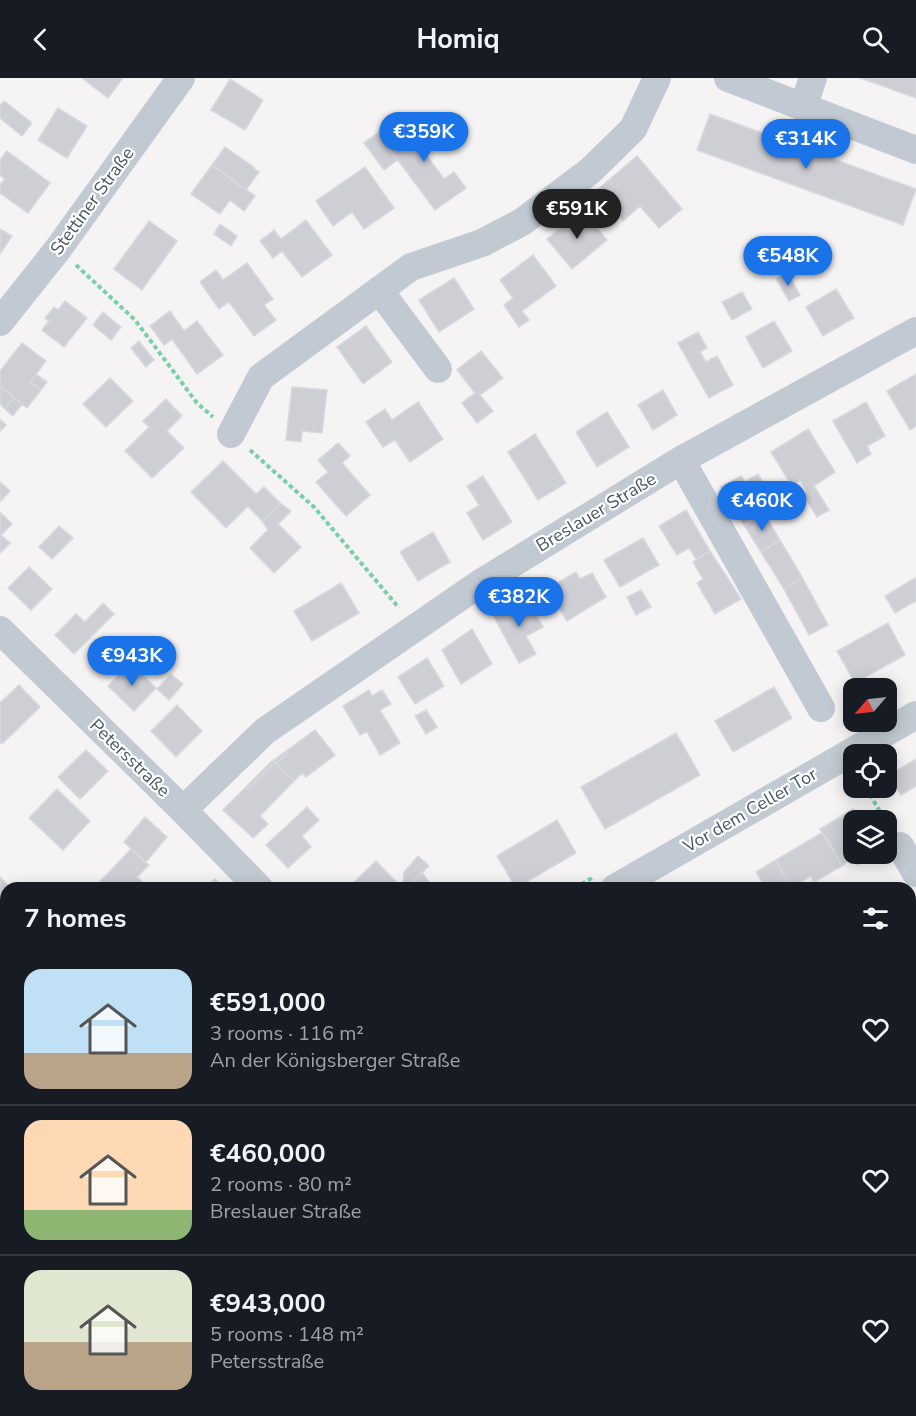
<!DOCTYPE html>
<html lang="en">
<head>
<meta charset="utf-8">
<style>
	:root { --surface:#171b24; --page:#20242c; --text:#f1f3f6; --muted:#9ea1a6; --line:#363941; --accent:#1a73e8 }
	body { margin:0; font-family:"Nunito Sans",sans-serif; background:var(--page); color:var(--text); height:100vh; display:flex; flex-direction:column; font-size:22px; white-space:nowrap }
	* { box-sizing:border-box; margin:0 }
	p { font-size:20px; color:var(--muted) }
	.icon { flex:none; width:33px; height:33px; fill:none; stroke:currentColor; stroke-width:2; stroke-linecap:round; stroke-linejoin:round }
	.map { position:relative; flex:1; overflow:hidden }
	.details { position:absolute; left:0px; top:804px; width:916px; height:534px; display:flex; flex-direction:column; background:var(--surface); border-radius:18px 18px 0 0; box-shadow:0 3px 15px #0003 }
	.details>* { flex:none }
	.needle { width:39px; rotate:242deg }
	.fabs { position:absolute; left:843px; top:600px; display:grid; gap:12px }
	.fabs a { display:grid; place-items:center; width:54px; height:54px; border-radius:12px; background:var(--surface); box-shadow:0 3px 15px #0003; font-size:30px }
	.price { position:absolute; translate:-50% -51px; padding:0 14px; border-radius:21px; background:var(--accent); color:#fff; font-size:20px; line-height:39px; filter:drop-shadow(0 2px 3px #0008) }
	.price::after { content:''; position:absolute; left:50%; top:36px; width:18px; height:14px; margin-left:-9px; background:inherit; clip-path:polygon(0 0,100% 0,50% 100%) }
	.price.selected { background:#222; color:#fff }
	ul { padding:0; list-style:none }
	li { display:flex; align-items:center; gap:18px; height:150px; padding:0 24px }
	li+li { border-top:2px solid var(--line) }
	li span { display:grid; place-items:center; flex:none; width:168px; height:120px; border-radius:18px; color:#555 }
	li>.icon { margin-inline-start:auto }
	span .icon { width:72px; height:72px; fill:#fffc; stroke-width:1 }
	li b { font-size:26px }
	h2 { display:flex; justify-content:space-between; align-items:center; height:72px; padding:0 24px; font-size:26px }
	header { display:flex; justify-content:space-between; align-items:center; height:78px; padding:0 24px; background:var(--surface); font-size:27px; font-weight:700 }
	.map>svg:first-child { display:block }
</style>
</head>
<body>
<header><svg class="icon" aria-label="back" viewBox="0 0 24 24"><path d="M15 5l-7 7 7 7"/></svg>Homiq<svg class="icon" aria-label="search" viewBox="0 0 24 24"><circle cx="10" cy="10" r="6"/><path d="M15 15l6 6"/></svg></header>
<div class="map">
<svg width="916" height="1338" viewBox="0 0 916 1338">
	<rect width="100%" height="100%" fill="#f5f3f3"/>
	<path fill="#cdcfd5" stroke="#d7d9de" stroke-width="1.5" d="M82,0H123L108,20Z
		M860,0H916V20Z
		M230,1L263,22L245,52L211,32Z
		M4,23L32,45L22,58L0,40V28Z
		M58,30L87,48L67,80L38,62Z
		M424,36L438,55L420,68L444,101L454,94L466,110L435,132L385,65Z
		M710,36L916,111L903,147L697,72Z
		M387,48L394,58L385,65L397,82L384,92L364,65Z
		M225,69L254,89L253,90L259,94L246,112L212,87Z
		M7,73L50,105L28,135L0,115V107L5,101L0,97V82Z
		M637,78L682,131L659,150L640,128L623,143L597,112Z
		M212,87L255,118L244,133L230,122L220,136L191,116Z
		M365,89L394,130L364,151L352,134L333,148L316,123Z
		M582,132L607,162L572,191L547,161Z
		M306,142L332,177L302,199L282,173L273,180L260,163L274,152L281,161Z
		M149,143L177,163L142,212L114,191Z
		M220,146L237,158L231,168L214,156Z
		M0,151L12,158L0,176Z
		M533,177L556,208L522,233L529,242L519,249L504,227L513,220L500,202Z
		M247,185L273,221L264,227L276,242L254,258L229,224L219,231L200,204L216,192L223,202Z
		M787,195L800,217L789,223L776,201Z
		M454,200L474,231L439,254L419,222Z
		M836,211L854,240L823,258L806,229Z
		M742,214L752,231L732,242L722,224Z
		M65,223L87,240L64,269L42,252L49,243L45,240L54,229L58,232Z
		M170,233L184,253L197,243L223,277L197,296L172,261L164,267L150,248Z
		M103,234L121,249L111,262L93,247Z
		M774,243L792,273L763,290L746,259Z
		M366,248L392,284L363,306L337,269Z
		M698,254L707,270L700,274L706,284L717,278L733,307L709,320L678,265Z
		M139,263L154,282L146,289L131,270Z
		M22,265L46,283L30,304L41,312L27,330L0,308V293Z
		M481,273L503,300L480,317L493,333L477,345L462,325L475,315L457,292Z
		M36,296L47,304L41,312L30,304Z
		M916,296V348L910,352L887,313Z
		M110,300L133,323L106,349L83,326Z
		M0,308L14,319L5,331L0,326Z
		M292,309L327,312L322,355L302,353L301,364L286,362Z
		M663,312L677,337L653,352L638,327Z
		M14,319L22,326L13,338L5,331Z
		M166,321L182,338L167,353L184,370L152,400L125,373L149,349L143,343Z
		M418,324L443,361L410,384L395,362L383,369L366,344L385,331L392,342Z
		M866,324L885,358L867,368L871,376L857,385L833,343Z
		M607,334L629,369L597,389L576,354Z
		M0,341L6,347L0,353Z
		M808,351L835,394L814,408L829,432L817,439L803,416L807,414L800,402L792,408L771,374Z
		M535,356L566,405L538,422L508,374Z
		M338,365L350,378L342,385L370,417L346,438L316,404L328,394L318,382Z
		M223,383L256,416L264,409L280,425L262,443L248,428L226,450L191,414Z
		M758,396L776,428L744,447L721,409L741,398L745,404Z
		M483,398L512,444L483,462L467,435L479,427L467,408Z
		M0,404L10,413L0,424Z
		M280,425L291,433L278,446L301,469L274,495L250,470L268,452L262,443Z
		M686,432L710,473L696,481L689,470L677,477L659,448Z
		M0,434L12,446L1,457L10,465L0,475Z
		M764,435L780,462L761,474L744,447Z
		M59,448L73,460L52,481L39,469Z
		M433,454L450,484L418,503L400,474Z
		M643,460L659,487L620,509L604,482Z
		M780,462L802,499L784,511L761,474Z
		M710,473L741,521L715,536L697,505L703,501L693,484Z
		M29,489L52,511L31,532L8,510Z
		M576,494L580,501L592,495L606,519L567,543L547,511Z
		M802,499L828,547L809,557L784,511Z
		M915,500L916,503V523L895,535L885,518Z
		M341,505L359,535L312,563L294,533Z
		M641,512L651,529L636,537L627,519Z
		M526,519L543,549L526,558L536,576L519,585L493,537Z
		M103,525L114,536L74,576L55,557L76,536L85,544Z
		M888,545L905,577L855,605L837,573Z
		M472,551L492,586L461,606L442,572Z
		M427,580L444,608L415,626L398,599Z
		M131,585L156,610L134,633L108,608Z
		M171,596L183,606L169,622L157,611Z
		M19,607L40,629L2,666L0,664V625Z
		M774,609L792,640L733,674L715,643Z
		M369,612L372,618L382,612L391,626L380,632L400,665L380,677L367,654L360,657L343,628Z
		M177,627L202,653L176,679L151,653Z
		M426,632L437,649L426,656L415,638Z
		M315,652L335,677L306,699L302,695L294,703L276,685L288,675L286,673Z
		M676,655L700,697L605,751L581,709Z
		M86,672L108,693L80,721L58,699Z
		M286,673L288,675L283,679L284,680L276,685L273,683Z
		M916,681V708L901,717L889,697Z
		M273,682L275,684L248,711L246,709Z
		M275,684L294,703L260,738L268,746L253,760L223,732L246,709L248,711Z
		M57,711L90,743L63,772L29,740Z
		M307,729L319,742L302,758L311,769L288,790L266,767Z
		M853,731L860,742H854V776H877L857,787L853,780L842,788L820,751Z
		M145,739L167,759L146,784L124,764Z
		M557,742L576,775L516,810L497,778Z
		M823,754L842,788L814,804L811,798L791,809L776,782Z
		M131,771L149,787L137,799L149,810H94Z
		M418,778L429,788L410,807L403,805L404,794Z
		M776,782L791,809L792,810H766L756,794Z
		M376,783L402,810H348Z
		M422,794L433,810H411L410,807Z
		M0,799L11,810H6V821L0,827Z
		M215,801L224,810H206Z
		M911,812L916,821V851L910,854Z
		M916,851V911L910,902V854Z
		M6,910V940L0,946V915Z
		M6,1013V1062L0,1065V1016Z
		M2,1190L6,1196V1226L1,1229L0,1192Z
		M916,1194V1260L910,1263V1197Z
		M0,1257L6,1266V1290L0,1294Z
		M91,1332H161V1333L153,1338H94Z
		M296,1332H336L326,1338H299Z
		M446,1332H495L498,1338H450Z
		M611,1332H655L644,1338H600Z
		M724,1332H809L798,1338H714Z"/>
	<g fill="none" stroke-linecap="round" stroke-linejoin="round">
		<path stroke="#7ad0a6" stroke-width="4" stroke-dasharray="4.5 3" stroke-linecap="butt" d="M76,187L135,242L197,325L213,339
			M250,372L314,429L399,530
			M866,710L885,742
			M575,810L592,800"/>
		<path stroke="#c1cad2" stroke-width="28" d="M728,0L916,72
			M803,29L813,0
			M379,212L438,291
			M0,244L58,171L181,0
			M231,356L261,299L411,189L482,165L522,144L590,93L633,51L657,0
			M681,382L821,630
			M0,552L183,732L259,810
			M183,732L265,653L479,506L681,382L916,253
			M900,768L916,795
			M615,810L916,637
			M910,973L916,970
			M0,1163L6,1159
			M910,1321L916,1318
			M412,1332L415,1338
			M881,1338L891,1332"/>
	</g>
	<g text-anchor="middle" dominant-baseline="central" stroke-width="4.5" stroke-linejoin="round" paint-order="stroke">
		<g font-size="18" fill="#4a5661" stroke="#fff">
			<text transform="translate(92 123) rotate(-54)">Stettiner Straße</text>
			<text transform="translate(596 434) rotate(-31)">Breslauer Straße</text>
			<text transform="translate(130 680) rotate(44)">Petersstraße</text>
			<text transform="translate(750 732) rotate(-30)">Vor dem Celler Tor</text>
		</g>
	</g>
</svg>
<div class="fabs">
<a><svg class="needle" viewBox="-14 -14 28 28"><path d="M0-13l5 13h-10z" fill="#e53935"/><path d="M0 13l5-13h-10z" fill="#9ea1a6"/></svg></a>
<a><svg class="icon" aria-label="locate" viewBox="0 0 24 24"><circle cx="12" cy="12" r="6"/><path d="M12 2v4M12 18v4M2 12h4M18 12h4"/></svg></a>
<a><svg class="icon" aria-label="layers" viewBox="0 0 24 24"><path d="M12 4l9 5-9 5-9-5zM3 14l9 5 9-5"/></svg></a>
</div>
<b class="price" style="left:424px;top:85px">€359K</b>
<b class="price" style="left:806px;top:92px">€314K</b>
<b class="price selected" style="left:577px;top:162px">€591K</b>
<b class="price" style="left:788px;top:209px">€548K</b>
<b class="price" style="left:762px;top:454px">€460K</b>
<b class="price" style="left:519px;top:550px">€382K</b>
<b class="price" style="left:132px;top:609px">€943K</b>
<section class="details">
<h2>7 homes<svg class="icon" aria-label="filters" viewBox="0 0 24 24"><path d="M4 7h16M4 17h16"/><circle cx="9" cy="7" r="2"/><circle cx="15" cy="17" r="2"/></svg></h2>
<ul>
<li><span style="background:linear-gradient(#bfe0f5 70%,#b9a48a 0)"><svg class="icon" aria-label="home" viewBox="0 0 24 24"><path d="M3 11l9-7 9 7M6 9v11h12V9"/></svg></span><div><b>€591,000</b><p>3 rooms · 116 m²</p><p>An der Königsberger Straße</p></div><svg class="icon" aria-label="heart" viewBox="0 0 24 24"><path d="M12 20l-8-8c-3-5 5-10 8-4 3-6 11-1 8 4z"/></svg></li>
<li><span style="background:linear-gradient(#ffd9b3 75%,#8fb573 0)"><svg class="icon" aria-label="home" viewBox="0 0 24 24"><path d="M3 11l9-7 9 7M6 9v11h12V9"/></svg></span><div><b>€460,000</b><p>2 rooms · 80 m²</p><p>Breslauer Straße</p></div><svg class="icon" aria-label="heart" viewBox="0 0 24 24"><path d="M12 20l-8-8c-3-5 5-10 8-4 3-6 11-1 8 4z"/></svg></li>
<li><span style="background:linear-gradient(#dfe7d0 60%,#b9a48a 0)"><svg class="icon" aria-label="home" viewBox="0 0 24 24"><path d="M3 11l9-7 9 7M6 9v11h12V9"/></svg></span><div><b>€943,000</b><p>5 rooms · 148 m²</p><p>Petersstraße</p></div><svg class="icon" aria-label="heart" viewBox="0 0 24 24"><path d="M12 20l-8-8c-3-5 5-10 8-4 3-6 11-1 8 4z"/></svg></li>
</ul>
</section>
</div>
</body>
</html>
